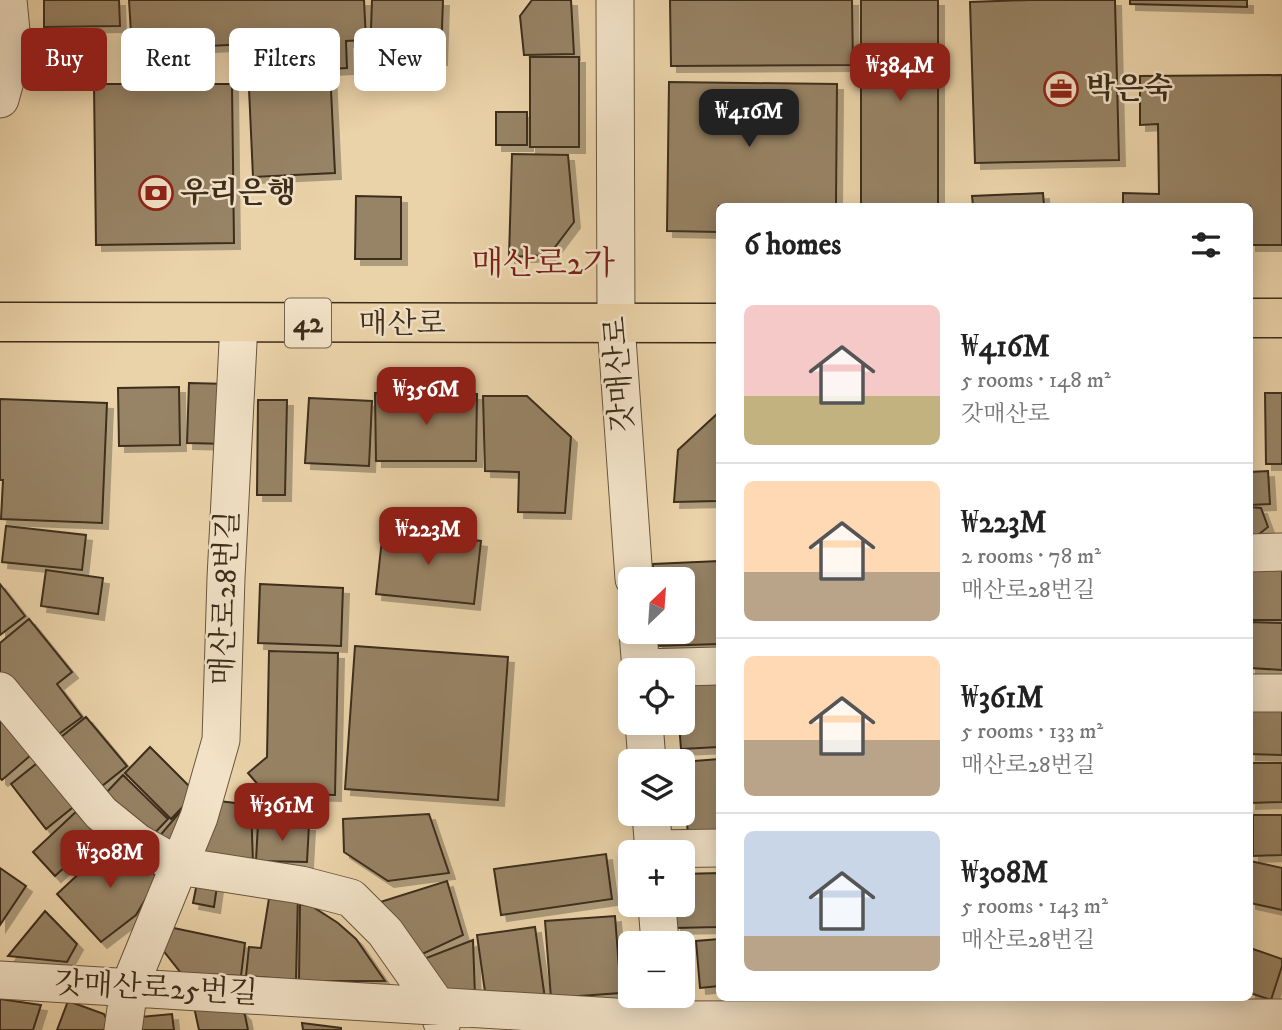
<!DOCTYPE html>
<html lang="en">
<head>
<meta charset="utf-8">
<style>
	:root { --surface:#fff; --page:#f6f6f6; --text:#222; --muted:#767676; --line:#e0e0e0; --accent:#8f2418 }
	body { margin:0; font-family:"IM FELL DW Pica","Noto Serif KR",serif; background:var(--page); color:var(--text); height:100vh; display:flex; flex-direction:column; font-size:26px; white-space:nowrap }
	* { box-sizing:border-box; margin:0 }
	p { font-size:23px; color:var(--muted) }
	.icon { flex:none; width:38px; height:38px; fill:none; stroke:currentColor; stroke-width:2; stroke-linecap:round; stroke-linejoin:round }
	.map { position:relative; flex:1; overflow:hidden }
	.details { position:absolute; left:716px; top:203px; width:537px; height:798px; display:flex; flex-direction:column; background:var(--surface); border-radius:10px; box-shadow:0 4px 18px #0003 }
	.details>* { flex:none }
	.hud { position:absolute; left:21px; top:28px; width:590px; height:63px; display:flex; gap:14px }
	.needle { width:46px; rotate:25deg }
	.tools { position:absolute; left:618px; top:567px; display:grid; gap:14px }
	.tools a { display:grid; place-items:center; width:77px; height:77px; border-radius:10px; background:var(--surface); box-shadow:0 4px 18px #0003; font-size:35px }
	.price { position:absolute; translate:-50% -60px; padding:0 16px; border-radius:14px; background:var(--accent); color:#fff; font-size:23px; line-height:46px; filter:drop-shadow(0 2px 4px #0008) }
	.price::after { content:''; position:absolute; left:50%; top:42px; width:21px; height:16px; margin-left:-10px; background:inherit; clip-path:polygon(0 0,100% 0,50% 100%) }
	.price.on { background:#222; color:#fff }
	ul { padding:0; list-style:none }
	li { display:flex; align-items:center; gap:21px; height:175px; padding:0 28px }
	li+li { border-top:2px solid var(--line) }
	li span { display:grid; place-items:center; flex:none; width:196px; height:140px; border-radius:10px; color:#555 }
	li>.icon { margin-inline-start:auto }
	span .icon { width:84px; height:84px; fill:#fffc; stroke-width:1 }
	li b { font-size:30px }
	h2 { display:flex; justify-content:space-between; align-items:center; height:84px; padding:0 28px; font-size:30px }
	.chip { padding:0 24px; border-radius:10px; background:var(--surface); box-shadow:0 4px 18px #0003; font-size:24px; line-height:63px }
	.chip.on { background:var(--accent); color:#fff }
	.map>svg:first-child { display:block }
</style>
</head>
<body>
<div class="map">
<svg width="1282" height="1030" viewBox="0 0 1282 1030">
	<defs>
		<filter id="shadow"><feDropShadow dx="6" dy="6" stdDeviation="0" flood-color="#0004"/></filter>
	</defs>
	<rect width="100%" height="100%" fill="#ebd3a9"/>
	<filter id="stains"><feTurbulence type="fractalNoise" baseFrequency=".00286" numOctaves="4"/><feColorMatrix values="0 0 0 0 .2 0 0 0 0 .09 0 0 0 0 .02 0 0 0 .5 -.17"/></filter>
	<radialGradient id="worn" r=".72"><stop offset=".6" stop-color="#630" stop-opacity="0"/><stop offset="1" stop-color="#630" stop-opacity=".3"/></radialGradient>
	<path fill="#978365" stroke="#3c2d1c" stroke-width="2" filter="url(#shadow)" d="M44,0H119L120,26L44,27Z
		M129,0H364L366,40L346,41L347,68L330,69L335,173L253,177L247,44L132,50Z
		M372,0H443L441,59L370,57Z
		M532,0H571L574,54L524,55L520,16Z
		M670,0H852L853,65L671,66Z
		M861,0H938V206H861Z
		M1029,0H1115L1119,160L975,163L970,2Z
		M1130,0H1247V7L1130,4Z
		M530,57H579V147H530Z
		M1282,75V245H1250V206H1123V193L1159,194L1158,124L1140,125V76Z
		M669,82L837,84L836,206H719V232L667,231Z
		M94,84H232L234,243L96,245Z
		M496,112H527V145H496Z
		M512,154L568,155L574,222L549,255L509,257Z
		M1043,193L1044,206H973L972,196Z
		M356,196L401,197V259H355Z
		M189,383L229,384L227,444L187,443Z
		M179,387L180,445L119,446L118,388Z
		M375,393L477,394L476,461H376Z
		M1265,393H1282V464H1266Z
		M483,396H527L571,437L565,513L518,512L519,472L485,471Z
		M309,398L372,401L369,466L305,463Z
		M0,399L107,403L102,523L1,519L3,480H0Z
		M258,400H287L285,495H257Z
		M719,412V501L674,502L678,450Z
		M1268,471L1270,504L1250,505V472Z
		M1250,507L1261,508L1268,527L1258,535H1250Z
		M6,526L86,535L82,570L2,562Z
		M383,530L481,541L474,604L376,594Z
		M1282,560V620H1250V561Z
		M719,561V644L657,646L656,632H682V579H653V564Z
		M46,570L103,578L98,614L41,606Z
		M0,584L25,616L0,635Z
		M260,584L343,588L341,646L258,643Z
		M29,619L72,672L57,684L82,717L52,739L0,673V643Z
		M1250,622L1282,623V670L1250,668Z
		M355,646L508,657L498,800L345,789Z
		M269,651L338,653L335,795L265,793L248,773L267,757Z
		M719,672V747L681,749L679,723H682V674Z
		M1250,698L1282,699V755L1250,754Z
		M0,705L38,749L2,780L0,778Z
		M86,717L127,766L97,790L56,741Z
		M150,747L196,793L171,819L125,773Z
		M719,759V833L688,835L682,762Z
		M41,760L77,804L46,829L11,784Z
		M1250,763H1282V802L1250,803Z
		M123,775L168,819L150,838L105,794Z
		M219,801L251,805L253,863L205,854L203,836Z
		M190,806L182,850L157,839L179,813Z
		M80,808L102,833L55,876L33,852Z
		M429,814L449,873L388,881L344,852L343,819Z
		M1253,815H1282V855L1253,856Z
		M258,823L309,825L307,862L256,861Z
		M121,843L148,861L157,880L136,915L101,942L57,894L100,854Z
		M606,854L612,899L501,915L494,869Z
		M1250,861L1282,868V910L1250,903Z
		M0,868L26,886L0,925Z
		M719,873V927L675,928V905H682V874Z
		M447,881L463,935L418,956L374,904Z
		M197,883L217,886L214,907L193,903Z
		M270,892L298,893L296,980L246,976L249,947L261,948Z
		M300,904L313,907L338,923L356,939L385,981H299Z
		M45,911L77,944L67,962L8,956Z
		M615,916L621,993L551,998L545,921Z
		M169,927L245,943L241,976L181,973L162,949Z
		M535,927L545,999L487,1006L477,935Z
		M719,939V986L700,988L696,941Z
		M473,940L475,996L431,991L421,960Z
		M1250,948L1282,959V966L1271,1000L1250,993Z
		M0,999L41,1005L33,1030H0Z
		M68,1001L104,1014L109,1024L106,1030H57Z
		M194,1007H238L245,1015L248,1030H199Z
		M172,1014L174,1030H131L130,1018Z
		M302,1023L341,1028V1030H303Z"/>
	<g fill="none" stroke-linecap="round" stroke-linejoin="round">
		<g stroke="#68563f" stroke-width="39">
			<path id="minor" d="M615,0L616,324L634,579
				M0,99L13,52L8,0
				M1250,553L1282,552
				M638,632L641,670
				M640,668L719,666
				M0,691L101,813L138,843L179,866L301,885L351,898L385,932L437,1006L442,1022
				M1250,693H1282
				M644,723L647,761
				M651,814L654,852
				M654,849L719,848
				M657,905L660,943
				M0,980L665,1020L1282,1018
				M123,1030L129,988L199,817L221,740L226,578L239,323"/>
		</g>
		<g stroke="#3c2d1c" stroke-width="41">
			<path id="major" d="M1250,318H1282
				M0,322L719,323"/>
		</g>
		<use href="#minor" stroke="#f2e2c7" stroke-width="37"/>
		<use href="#major" stroke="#ebd3a9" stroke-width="38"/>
	</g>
	<defs>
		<g id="office-ring" transform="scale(1.75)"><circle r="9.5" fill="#f2e2c7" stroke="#8f2418" stroke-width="1.5"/><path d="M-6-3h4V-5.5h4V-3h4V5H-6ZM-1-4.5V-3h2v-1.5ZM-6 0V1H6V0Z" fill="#8f2418"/></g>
		<g id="bank-ring" transform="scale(1.75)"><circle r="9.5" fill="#f2e2c7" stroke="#8f2418" stroke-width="1.5"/><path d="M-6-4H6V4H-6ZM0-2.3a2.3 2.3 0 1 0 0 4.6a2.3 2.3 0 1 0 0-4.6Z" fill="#8f2418"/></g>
	</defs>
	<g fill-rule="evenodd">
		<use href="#office-ring" x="1061" y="89"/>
		<use href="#bank-ring" x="156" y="193"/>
	</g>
	<g text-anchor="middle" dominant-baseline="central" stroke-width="5" stroke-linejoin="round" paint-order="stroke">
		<rect fill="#f2e2c7" stroke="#73634f" stroke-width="2" x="285" y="298.5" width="46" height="49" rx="5"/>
		<g font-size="28" font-weight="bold" fill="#3c2d1c">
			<text x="308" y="323">42</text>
		</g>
		<g font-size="30" font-weight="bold" fill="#3c2d1c" stroke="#f2e2c7" text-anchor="start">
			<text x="1086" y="89">박은숙</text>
			<text x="180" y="193">우리은행</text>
		</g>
		<g font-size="30" fill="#3c2d1c" stroke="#f2e2c7">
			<text x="402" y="324">매산로</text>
			<text transform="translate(620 374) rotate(-94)">갓매산로</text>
			<text transform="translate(226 598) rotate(-88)">매산로28번길</text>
			<text transform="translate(156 989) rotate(3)">갓매산로25번길</text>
		</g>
		<g font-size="33" fill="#7a1f14" stroke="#f2e2c7">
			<text x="543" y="264">매산로2가</text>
		</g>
	</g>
	<rect width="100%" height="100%" filter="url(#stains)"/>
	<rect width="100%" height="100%" fill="url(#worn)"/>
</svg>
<div class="tools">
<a><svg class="needle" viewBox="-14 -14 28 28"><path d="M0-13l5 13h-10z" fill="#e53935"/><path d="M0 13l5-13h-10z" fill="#767676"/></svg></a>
<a><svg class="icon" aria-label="locate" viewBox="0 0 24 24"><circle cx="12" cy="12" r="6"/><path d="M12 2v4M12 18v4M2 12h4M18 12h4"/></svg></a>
<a><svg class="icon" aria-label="layers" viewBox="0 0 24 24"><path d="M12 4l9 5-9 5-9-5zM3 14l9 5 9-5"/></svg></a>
<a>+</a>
<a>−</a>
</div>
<b class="price" style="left:900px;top:103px">₩384M</b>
<b class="price on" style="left:749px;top:149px">₩416M</b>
<b class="price" style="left:426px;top:427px">₩356M</b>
<b class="price" style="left:428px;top:567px">₩223M</b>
<b class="price" style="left:282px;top:843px">₩361M</b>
<b class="price" style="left:110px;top:890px">₩308M</b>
<div class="hud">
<a class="chip on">Buy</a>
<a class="chip">Rent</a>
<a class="chip">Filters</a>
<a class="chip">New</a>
</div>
<section class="details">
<h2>6 homes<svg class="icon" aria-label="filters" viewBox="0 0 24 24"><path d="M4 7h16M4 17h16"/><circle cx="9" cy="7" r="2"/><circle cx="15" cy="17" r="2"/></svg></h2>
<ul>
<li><span style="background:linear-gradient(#f6c9c9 65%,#c2b280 0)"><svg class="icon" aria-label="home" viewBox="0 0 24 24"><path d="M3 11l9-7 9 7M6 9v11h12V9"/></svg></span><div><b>₩416M</b><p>5 rooms · 148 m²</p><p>갓매산로</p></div></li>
<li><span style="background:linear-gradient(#ffd9b3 65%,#b9a48a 0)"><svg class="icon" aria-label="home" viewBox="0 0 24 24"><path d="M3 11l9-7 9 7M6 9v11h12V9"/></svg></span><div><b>₩223M</b><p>2 rooms · 78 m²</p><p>매산로28번길</p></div></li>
<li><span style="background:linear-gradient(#ffd9b3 60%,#b9a48a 0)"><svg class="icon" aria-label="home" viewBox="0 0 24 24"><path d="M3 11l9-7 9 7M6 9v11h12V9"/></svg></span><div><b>₩361M</b><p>5 rooms · 133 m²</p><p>매산로28번길</p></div></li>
<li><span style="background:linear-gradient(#c9d6e8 75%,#b9a48a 0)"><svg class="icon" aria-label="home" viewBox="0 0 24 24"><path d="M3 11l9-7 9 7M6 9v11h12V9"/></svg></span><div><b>₩308M</b><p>5 rooms · 143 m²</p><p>매산로28번길</p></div></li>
</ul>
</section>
</div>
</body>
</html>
